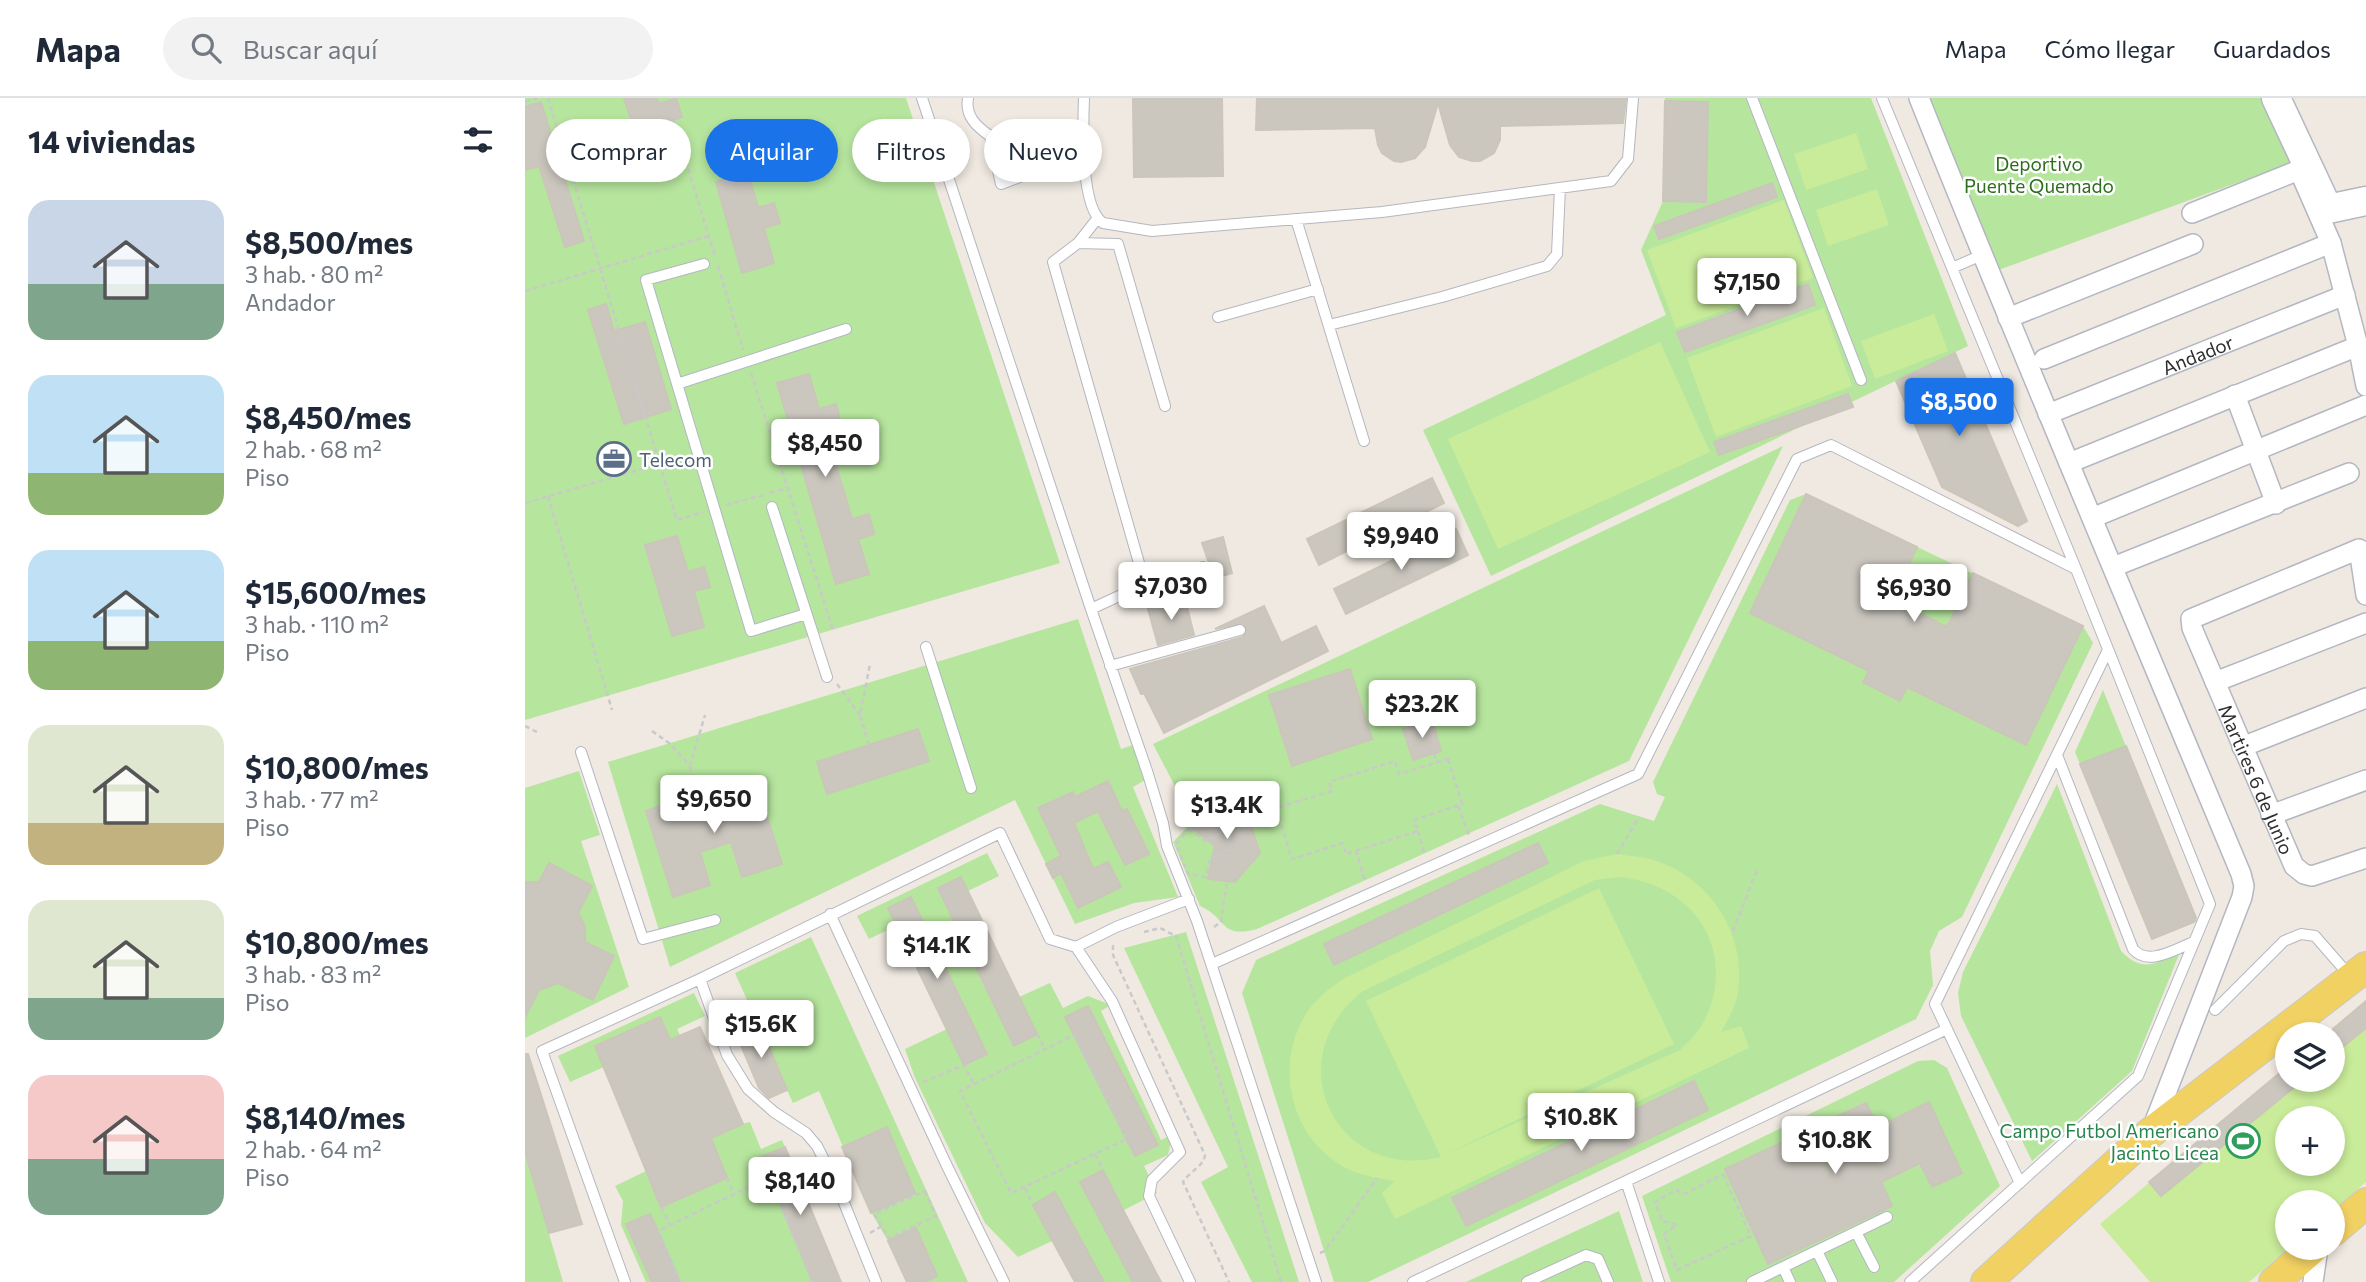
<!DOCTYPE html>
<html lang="es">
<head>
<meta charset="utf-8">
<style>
	:root { --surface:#fff; --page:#f2f2f3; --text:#1f2937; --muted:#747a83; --line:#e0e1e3; --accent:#1a73e8 }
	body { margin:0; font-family:Commissioner,sans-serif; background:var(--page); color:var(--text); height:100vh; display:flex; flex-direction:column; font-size:26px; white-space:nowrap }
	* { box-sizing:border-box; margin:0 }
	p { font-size:23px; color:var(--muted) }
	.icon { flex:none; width:38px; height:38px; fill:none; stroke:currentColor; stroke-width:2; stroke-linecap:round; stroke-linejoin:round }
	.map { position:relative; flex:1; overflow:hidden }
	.panel { display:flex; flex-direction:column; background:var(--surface); width:525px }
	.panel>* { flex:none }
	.hud { position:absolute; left:21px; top:21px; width:665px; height:63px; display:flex; gap:14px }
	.buttons { position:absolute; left:1750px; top:924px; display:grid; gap:14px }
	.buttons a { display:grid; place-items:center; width:70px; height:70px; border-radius:50%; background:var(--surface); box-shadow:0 4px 10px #0003; font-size:35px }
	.price { position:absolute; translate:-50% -60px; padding:0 16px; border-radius:7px; background:#fff; color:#222; font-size:23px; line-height:46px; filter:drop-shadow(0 2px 4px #0008) }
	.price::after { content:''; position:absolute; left:50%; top:42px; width:21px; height:16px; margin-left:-10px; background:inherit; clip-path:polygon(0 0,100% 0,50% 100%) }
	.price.active { background:var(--accent); color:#fff }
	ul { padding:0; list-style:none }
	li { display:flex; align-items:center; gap:21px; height:175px; padding:0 28px }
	li span { display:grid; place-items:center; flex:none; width:196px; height:140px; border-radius:21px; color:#555 }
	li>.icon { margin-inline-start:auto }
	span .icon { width:84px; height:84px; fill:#fffc; stroke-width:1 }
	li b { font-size:30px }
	h2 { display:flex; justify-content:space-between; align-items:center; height:84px; padding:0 28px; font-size:30px }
	.pill { padding:0 24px; border-radius:32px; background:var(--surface); box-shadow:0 4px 10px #0003; font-size:24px; line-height:63px }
	.pill.active { background:var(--accent); color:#fff }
	header { display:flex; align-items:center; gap:42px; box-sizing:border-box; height:98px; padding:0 35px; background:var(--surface); border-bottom:2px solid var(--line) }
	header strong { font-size:33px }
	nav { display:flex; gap:38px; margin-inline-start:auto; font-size:24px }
	.search { width:490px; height:63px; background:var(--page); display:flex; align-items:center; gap:18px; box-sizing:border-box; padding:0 24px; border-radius:38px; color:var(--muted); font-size:26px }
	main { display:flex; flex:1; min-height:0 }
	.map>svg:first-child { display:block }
</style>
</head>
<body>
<header>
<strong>Mapa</strong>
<div class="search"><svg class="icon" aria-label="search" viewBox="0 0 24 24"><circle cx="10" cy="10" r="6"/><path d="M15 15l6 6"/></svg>Buscar aquí</div>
<nav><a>Mapa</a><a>Cómo llegar</a><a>Guardados</a></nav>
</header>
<main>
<section class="panel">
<h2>14 viviendas<svg class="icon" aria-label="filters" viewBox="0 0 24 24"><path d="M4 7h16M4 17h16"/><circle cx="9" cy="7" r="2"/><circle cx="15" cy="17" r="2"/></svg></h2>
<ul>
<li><span style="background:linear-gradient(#c9d6e8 60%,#7fa58c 0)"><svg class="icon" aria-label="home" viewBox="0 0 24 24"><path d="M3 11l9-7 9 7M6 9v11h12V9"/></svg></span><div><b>$8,500/mes</b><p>3 hab. · 80 m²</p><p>Andador</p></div></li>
<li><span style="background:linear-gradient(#bfe0f5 70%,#8fb573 0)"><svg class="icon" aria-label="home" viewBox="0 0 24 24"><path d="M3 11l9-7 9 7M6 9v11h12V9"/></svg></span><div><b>$8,450/mes</b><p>2 hab. · 68 m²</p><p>Piso</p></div></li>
<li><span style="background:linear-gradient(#bfe0f5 65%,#8fb573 0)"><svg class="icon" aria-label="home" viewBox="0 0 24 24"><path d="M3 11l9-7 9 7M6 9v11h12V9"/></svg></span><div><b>$15,600/mes</b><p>3 hab. · 110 m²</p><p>Piso</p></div></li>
<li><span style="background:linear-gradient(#dfe7d0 70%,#c2b280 0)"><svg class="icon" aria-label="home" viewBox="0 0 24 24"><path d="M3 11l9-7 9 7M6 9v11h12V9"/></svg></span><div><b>$10,800/mes</b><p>3 hab. · 77 m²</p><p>Piso</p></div></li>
<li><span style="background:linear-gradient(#dfe7d0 70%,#7fa58c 0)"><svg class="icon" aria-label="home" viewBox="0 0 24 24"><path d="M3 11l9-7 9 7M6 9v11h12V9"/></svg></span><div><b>$10,800/mes</b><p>3 hab. · 83 m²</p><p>Piso</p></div></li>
<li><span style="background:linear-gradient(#f6c9c9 60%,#7fa58c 0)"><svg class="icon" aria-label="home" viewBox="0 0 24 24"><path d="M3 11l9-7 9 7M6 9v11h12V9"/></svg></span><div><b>$8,140/mes</b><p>2 hab. · 64 m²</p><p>Piso</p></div></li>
</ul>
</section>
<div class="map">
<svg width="1841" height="1184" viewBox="0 0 1841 1184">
	<rect width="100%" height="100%" fill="#efe9e1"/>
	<path fill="#b6e59e" d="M0,0H381L535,465L0,622Z
		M1140,0H1346L1443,248L966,478L898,332L1141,217L1116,152L1138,103Z
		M1400,0H1740L1771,63L1471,173Z
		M1258,348L1104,663L732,831C694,841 703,820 675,808L648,744L668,723L628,646Z
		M1281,396L1558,528L1568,545L1437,819L1414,833L1405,853L1408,887L1391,921L843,1184H809L717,895L731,862L1075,706L1129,723L1140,699L1132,696L1128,684L1265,402Z
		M553,521L596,651L608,647L622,681L608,689L653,799L609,805L550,826L490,702L145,869L83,664Z
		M1578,592L1672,823L1627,841L1550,654Z
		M54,673L75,737L56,743L104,889L0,940V690Z
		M1532,686L1596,853C1618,876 1630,865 1655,854L1607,973L1507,1063L1436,918L1433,895L1438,874Z
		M462,755L474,778L443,793L494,899L525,885L538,910L563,898L586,907L576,913L636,1042L648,1036L643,1057L619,1068L632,1095L599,1112L636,1184H550L527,1143L493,1159L460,1125L390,980L380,951L422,931L371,828L344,841L332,818Z
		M661,834L774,1184H727L676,1084L703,1069L599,850Z
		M286,839L443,1184H382L363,1143L346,1114L294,993L268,1005L262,992L210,875Z
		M169,895L180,918L152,931L155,937L217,1026L225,1024L236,1051L257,1042L316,1184H121L96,1127L98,1103L90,1088L121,1073L79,969L45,984L33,958Z
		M1409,962L1422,970L1475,1088L1369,1184H1146L1117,1098L1393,963Z
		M0,1053L38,1184H0Z
		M1094,1113L1118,1184H941Z"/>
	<path fill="#c9ec9a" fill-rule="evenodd" d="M1331,35L1343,71L1281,92L1269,56Z
		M1352,91L1364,127L1303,148L1291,112Z
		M1259,102L1288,180L1151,230L1122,152Z
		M1299,210L1327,288L1191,339L1162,260Z
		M1409,216L1423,253L1350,281L1336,243Z
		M1135,244L1185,354L973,451L923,341Z
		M1092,756C1103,758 1114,758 1125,761C1183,777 1222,834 1213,894C1211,909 1203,921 1196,934L1216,928L1224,950L870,1121L857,1095L870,1083C852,1080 835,1078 819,1069C764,1039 749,965 782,914C791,901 805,890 818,881L1059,763ZM1094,779C1169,786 1214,853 1179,923C1174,934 1164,943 1155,952L917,1058L1149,946L1074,790L841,903L916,1059C810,1085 751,961 838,893L1070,782Z
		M1841,903V1084L1808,1112V1104H1762L1764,1150L1724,1184H1625L1575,1126L1762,969V982H1808V936H1801ZM1762,1020H1808V1066H1762Z"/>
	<path fill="#cbc7bf" stroke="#cbc5ba" stroke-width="2" d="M99,0H132L134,6L151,0L157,19L110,34Z
		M608,0H697L698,78L609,79Z
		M732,0H1101L1098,25L975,28V42L969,55L955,63H947L934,59L925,47L913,5L900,49L890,60L876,64L869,63L857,55L853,47L850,30L731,32Z
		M1140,3L1183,4L1181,104L1138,103Z
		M16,4L59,143L40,149L14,68L0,72V9Z
		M223,74L233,110L249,105L255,125L239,130L249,165L217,175L191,84Z
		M1247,85L1252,99L1134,141L1129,128Z
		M1283,186L1290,207L1160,254L1152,234Z
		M81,206L89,233L120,224L146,311L99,326L63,212Z
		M1430,255L1502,423L1493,428L1417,389L1371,283Z
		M284,276L294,311L311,306L316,326L300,331L327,421L344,416L349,436L333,441L344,476L311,486L252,285Z
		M1323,296L1328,309L1194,357L1189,344Z
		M907,380L919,405L794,467L782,441Z
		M1281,396L1392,449L1367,502L1422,529L1448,475L1558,528L1501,647L1382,589L1375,603L1338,584L1344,573L1225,515Z
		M931,431L943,457L821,516L809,491Z
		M152,438L163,474L179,469L185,489L169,493L179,529L147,538L120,447Z
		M698,439L707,475L687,481L685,468L677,445Z
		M660,501L669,537L633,547L623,511Z
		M739,508L756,545L791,528L803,553L639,635L619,595L616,596L605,571L718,539L722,531L718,525L690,531Z
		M825,571L847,641L767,668L744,597Z
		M907,622L916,653L888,662L878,631Z
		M393,631L404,663L302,696L292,664Z
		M1601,648L1671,820L1669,824L1627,841L1555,666Z
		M229,678L257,766L217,779L206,744L175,754L185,787L148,799L121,713L160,700L165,719L194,709L188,690Z
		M583,683L597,713L602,711L624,756L600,767L573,713L549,725L568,771L583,764L596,789L553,810L536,775L528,780L521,766L536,758L513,710L548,694L550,699Z
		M685,705L722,716L735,755L710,784L683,781L690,748L664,727Z
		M1013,745L1023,765L809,867L799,846Z
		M24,765L67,788L53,815L60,829V844L89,858L68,902L33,885L14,892L0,919V784H14Z
		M436,779L512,936L489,948L413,790Z
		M386,799L462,956L439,967L363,810Z
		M1841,903V930L1808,957V931Z
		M563,908L633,1047L610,1058L540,919Z
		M135,919L145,942L175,929L218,1026L186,1040L202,1080L136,1109L70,948Z
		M233,923L262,992L244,1000L234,990L210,933Z
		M0,956H3L57,1126L24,1135L0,1053Z
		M1762,969V982H1778L1636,1098L1624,1084Z
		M1169,983L1183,1012L941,1128L927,1100Z
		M1404,1004L1437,1075L1407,1089L1395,1065L1356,1084L1367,1108L1243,1166L1200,1071L1341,1005L1353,1029Z
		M362,1029L390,1095L346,1115L317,1049Z
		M260,1049L316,1184H288L236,1059Z
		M578,1072L598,1112L636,1184H608L555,1084Z
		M530,1094L579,1184H550L508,1107Z
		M125,1116L133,1133L155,1184H127L101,1126Z
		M391,1130L412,1178L399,1184H382L363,1143Z"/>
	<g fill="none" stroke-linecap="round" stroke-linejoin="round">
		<g stroke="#b4b7c1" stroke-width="12">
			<path id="lane" d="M397,0L566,511L622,673L638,725L642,748L672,823L791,1184
				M443,0C440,18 451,28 465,38L476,86L557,56
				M559,0C558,27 555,109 578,125L627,133L857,114L1086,83L1103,61L1108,0
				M1227,0L1336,282
				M1357,0L1551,471L1685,806L1613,978L1385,1184
				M465,38L510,33L522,70
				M572,121L553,145L528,164L620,486
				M771,121L839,343
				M553,145L593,146L640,308
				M179,166L121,182L226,533L281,516
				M1427,170L1457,157
				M693,219L793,191
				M804,227L917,199L1022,168L1032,156L1035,90
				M152,286L321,231
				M247,409L302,579
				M566,511L620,486L678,469
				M401,549L446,690
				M585,568L715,532
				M56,654L118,841L190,822
				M1532,657L1608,851C1623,869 1650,851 1669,844
				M305,816L421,1066L479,1184
				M551,849L591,829L664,801
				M687,866L1113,676L1272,361L1306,347L1551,471
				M175,881L202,957L223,991L249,1014L281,1035L292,1048L313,1090L351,1184
				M1690,912L1759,843L1776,836L1790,838L1824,877
				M1101,1083L1134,1184
				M1495,1085L1410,906L1583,552
				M1331,1134L1349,1169
				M1292,1153L1307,1184
				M1258,1169L1265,1184
				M100,1184L17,953L175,881L475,735L525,841L551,849L587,903L655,1054L627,1082L624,1098L665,1184
				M888,1184L1422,931
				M1002,1184L1061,1157L1073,1161L1083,1184
				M1227,1184L1362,1119"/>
		</g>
		<g stroke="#b4b7c1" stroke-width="22">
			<g id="street">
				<path d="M1394,0C1498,260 1608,517 1716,776L1719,788L1717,799L1627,1031"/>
				<path d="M1667,115L1774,72L1806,145L1833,248L1841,288"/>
				<path d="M1483,220L1668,146"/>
				<path d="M1519,261L1806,145"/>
				<path d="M1710,297L1751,406"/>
				<path id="s1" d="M1523,316L1820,197"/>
				<path d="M1544,365L1833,248"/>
				<path d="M1567,420L1841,307"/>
				<path d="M1588,469L1824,375"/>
				<path id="s2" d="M1841,497L1834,451L1666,521L1667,530L1769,768L1779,776L1787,778L1841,760"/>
				<path d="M1690,584L1841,525"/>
				<path d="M1717,649L1841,600"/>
				<path d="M1746,717L1841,682"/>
				<path d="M1788,1184L1793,1150"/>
			</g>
		</g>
		<g stroke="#b4b7c1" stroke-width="31">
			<path id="secondary" d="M1751,0L1803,111L1841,103"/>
		</g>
		<g stroke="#c9c9c9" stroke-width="32">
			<path id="primary" d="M1808,1133L1841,1105
				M1461,1184L1624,1036L1841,869
				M1749,1184L1788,1150"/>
		</g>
		<path stroke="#c9c9c9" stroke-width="2.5" stroke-dasharray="5 3.5" stroke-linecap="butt" d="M23,0L152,422L178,414
			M0,4L13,0
			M148,22L190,158
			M45,68L152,35
			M193,168L218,252
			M0,193L184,138
			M226,275L308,532
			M245,395L263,390
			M23,398L87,612
			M0,405L134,366
			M201,407L239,397
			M312,586L335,617
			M0,628L12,634
			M127,633L144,645L165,668L180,617
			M344,647L335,617L345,566
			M909,656L912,665
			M923,661L937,706L889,722L893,733L821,756L818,745L767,761L751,710L807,693L804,684L870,663L874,676Z
			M165,668L178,715
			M933,708L944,737
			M664,731L680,743L699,734L706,752L685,760L681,779L663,776L651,746Z
			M893,733L900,757
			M0,744V745
			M831,752L840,783
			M1092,756L1114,719
			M689,829L696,824L702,783
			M1208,833L1232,772
			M619,834L635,830L651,838L756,1184
			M588,847V857L680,1057C679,1068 664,1074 658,1084L704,1184
			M512,936L520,951
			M549,937L602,1041L486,1095L435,993Z
			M398,984L439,967L449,986
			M570,1056L578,1072
			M1198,1076L1226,1138L1152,1172L1139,1136L1152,1127L1137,1123L1130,1104L1151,1092L1160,1096Z
			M202,1080L209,1096
			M500,1090L508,1107
			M400,1093L411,1118L364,1140L349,1116Z
			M136,1109L145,1127
			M345,1135L357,1128
			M795,1155L800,1153L852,1080
			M155,1184L133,1133L244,1079L287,1183L285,1184"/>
		<use href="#lane" stroke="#fff" stroke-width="10"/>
		<use href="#street" stroke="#fff" stroke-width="19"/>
		<use href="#secondary" stroke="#fff" stroke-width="28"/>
		<use href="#primary" stroke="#f2d163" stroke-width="30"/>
	</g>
	<defs>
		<g id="office-ring" transform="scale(1.75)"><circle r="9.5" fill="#fff" stroke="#5c6f8a" stroke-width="1.5"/><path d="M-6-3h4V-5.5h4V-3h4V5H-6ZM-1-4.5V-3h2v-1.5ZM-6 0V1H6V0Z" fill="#5c6f8a"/></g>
		<g id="stadium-ring" transform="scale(1.75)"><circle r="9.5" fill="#fff" stroke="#2e9e5b" stroke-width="1.5"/><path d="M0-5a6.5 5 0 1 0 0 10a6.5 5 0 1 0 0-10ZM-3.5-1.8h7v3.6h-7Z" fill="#2e9e5b"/></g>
	</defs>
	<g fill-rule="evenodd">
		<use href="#office-ring" x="89" y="361"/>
		<use href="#stadium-ring" x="1718" y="1043"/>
	</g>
	<g text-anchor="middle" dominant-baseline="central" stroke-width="5" stroke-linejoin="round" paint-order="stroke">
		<g font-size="19" fill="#2c6e1b" stroke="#fff">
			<text x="1514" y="65">Deportivo<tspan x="1514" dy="22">Puente Quemado</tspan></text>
		</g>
		<g font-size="19" fill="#2e2e2e" stroke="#fff">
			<text stroke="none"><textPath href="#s1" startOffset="161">Andador</textPath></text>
			<text stroke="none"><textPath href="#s2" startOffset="402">Martires 6 de Junio</textPath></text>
		</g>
		<g font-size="19" fill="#4e5e75" stroke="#fff" text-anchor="start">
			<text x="114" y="361">Telecom</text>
		</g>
		<g font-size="19" fill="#27864d" stroke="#fff" text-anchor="end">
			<text x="1694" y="1032">Campo Futbol Americano<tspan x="1694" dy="22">Jacinto Licea</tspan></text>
		</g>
	</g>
</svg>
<div class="buttons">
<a><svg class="icon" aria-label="layers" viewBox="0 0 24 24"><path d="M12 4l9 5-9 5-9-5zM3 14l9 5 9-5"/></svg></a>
<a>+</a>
<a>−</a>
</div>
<b class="price" style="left:1222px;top:220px">$7,150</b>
<b class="price active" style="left:1434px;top:340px">$8,500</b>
<b class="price" style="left:300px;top:381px">$8,450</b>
<b class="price" style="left:876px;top:474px">$9,940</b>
<b class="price" style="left:646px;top:524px">$7,030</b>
<b class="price" style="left:1389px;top:526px">$6,930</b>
<b class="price" style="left:897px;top:642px">$23.2K</b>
<b class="price" style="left:189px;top:737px">$9,650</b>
<b class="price" style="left:702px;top:743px">$13.4K</b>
<b class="price" style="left:412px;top:883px">$14.1K</b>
<b class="price" style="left:236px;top:962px">$15.6K</b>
<b class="price" style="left:1056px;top:1055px">$10.8K</b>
<b class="price" style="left:1310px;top:1078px">$10.8K</b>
<b class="price" style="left:275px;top:1119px">$8,140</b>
<div class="hud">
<a class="pill">Comprar</a>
<a class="pill active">Alquilar</a>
<a class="pill">Filtros</a>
<a class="pill">Nuevo</a>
</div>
</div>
</main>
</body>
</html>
